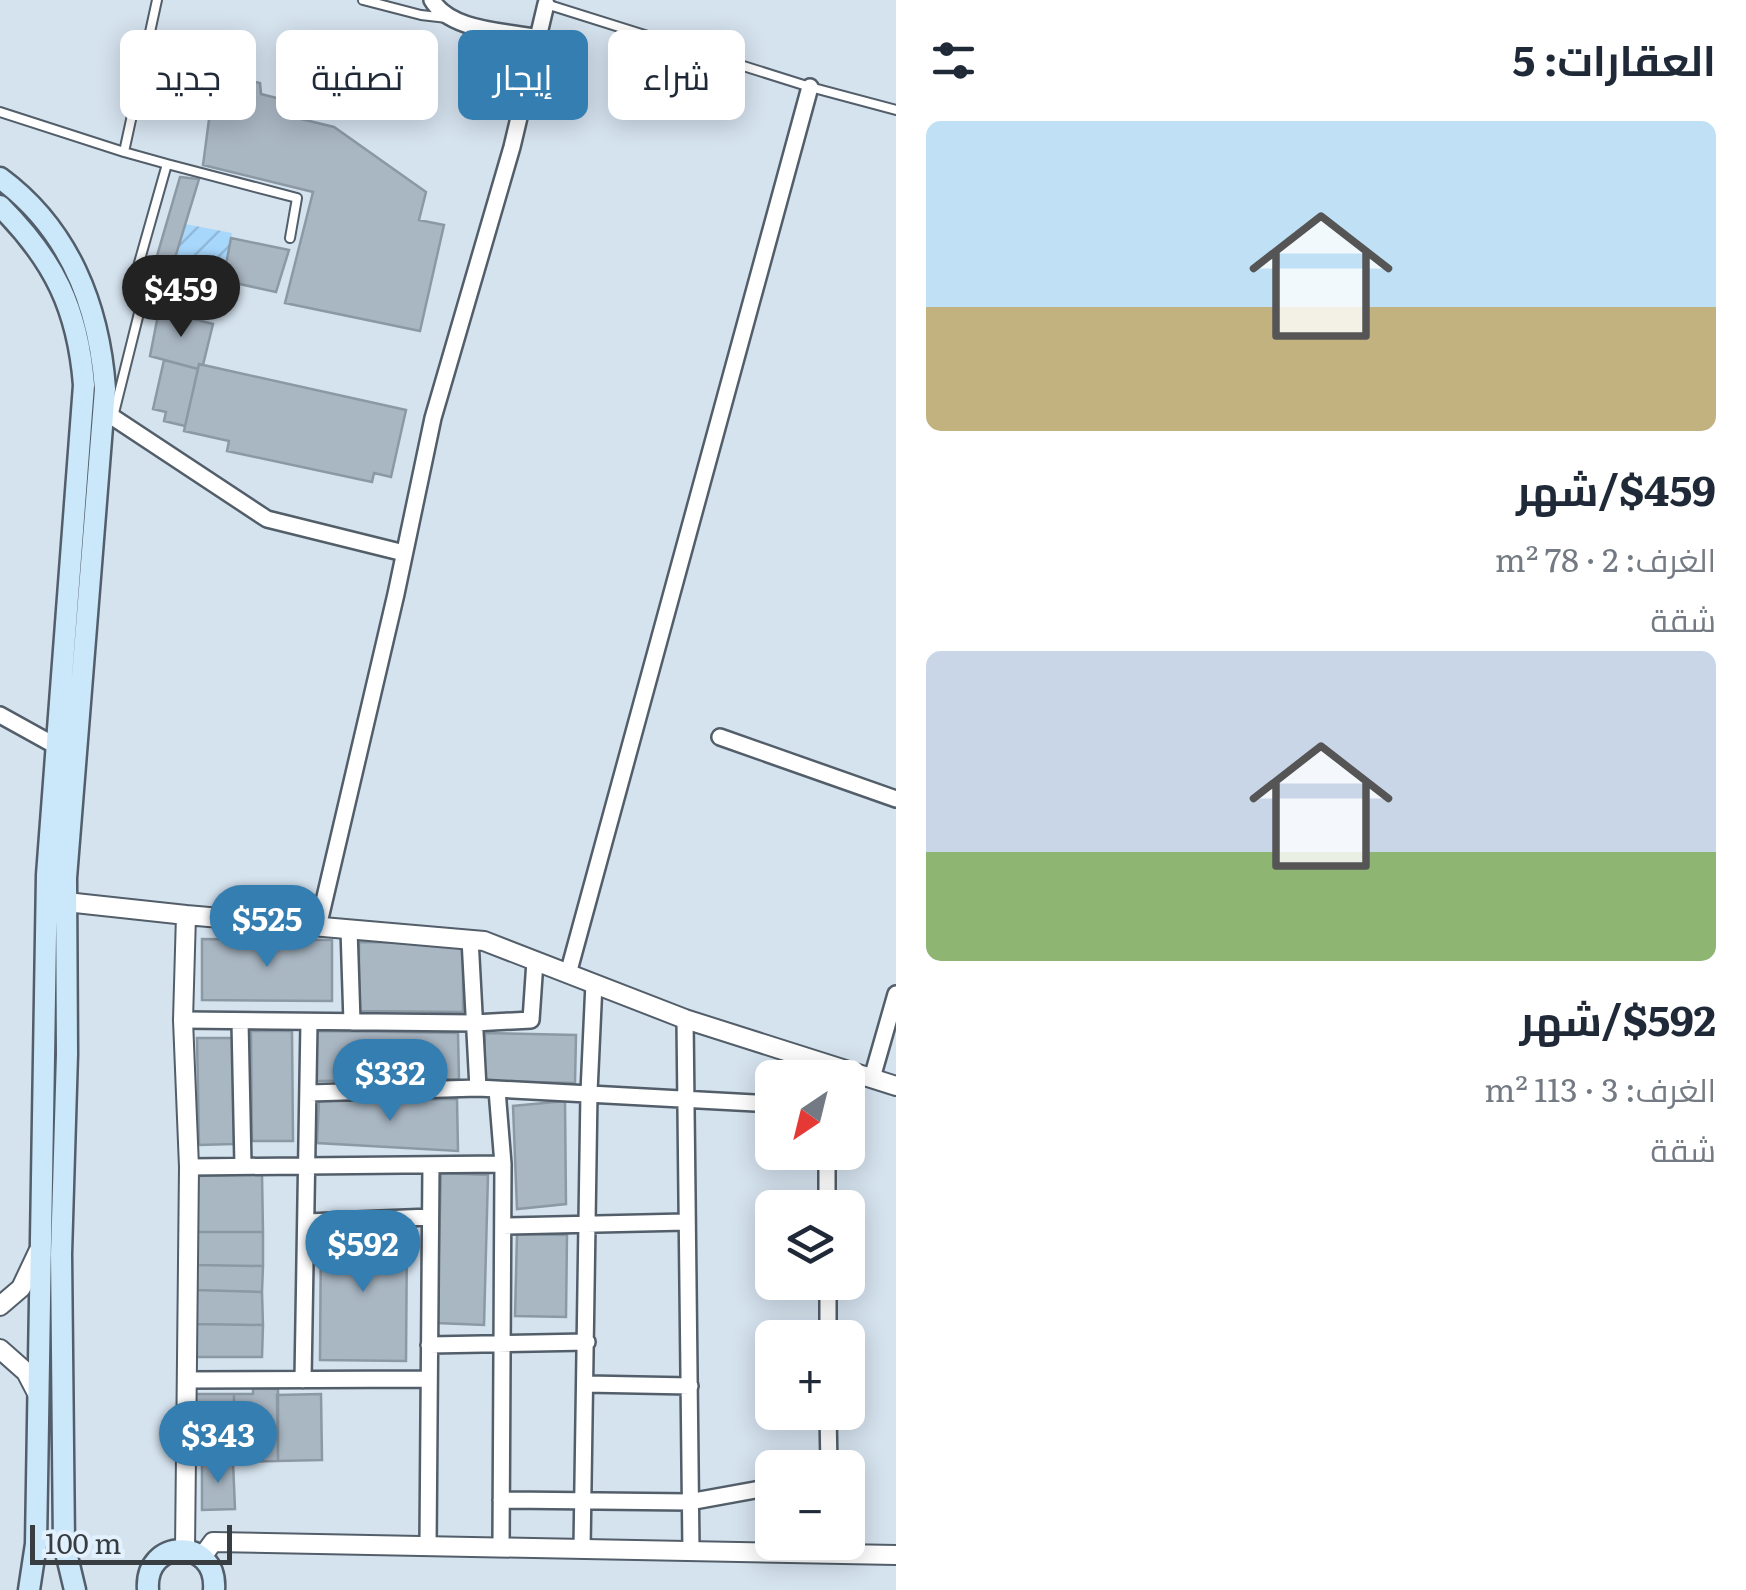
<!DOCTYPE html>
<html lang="ar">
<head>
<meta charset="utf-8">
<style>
	:root { --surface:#fff; --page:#f2f2f3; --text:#1f2937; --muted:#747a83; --accent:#347eb2 }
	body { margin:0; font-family:Literata,Cairo,serif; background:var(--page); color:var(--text); direction:rtl; height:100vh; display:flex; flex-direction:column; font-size:38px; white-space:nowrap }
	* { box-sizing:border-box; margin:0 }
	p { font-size:32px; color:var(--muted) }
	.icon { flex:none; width:55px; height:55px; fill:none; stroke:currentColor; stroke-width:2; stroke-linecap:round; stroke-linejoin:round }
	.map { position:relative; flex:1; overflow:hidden; direction:ltr }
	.drawer { display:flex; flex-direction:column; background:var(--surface); width:850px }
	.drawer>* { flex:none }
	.banner { position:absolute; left:30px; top:30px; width:715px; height:90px; direction:rtl; display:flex; gap:20px }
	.needle { width:65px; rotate:215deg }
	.buttons { position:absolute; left:755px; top:1060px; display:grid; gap:20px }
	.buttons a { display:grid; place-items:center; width:110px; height:110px; border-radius:15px; background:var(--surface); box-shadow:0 5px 25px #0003; font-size:50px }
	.scale { position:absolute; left:30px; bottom:25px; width:202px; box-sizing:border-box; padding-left:10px; border:5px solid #383d42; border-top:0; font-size:28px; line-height:35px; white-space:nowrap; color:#383d42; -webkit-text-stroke:8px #e2f1fd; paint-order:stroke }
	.price { position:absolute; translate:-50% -85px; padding:0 22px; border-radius:35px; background:var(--accent); color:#fff; font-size:32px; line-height:65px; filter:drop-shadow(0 2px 5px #0008) }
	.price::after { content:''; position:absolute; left:50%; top:60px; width:30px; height:22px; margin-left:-15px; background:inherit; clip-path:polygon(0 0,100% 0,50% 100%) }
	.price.on { background:#222; color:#fff }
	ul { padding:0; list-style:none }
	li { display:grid; align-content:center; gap:20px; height:530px; padding:0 30px }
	li span { display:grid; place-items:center; height:310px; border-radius:15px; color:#555 }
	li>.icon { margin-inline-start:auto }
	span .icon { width:180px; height:180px; fill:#fffc; stroke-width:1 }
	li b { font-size:42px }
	h2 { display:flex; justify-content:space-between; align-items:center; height:120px; padding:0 30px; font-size:42px }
	.chip { padding:0 35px; border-radius:15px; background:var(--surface); box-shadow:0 5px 25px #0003; font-size:35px; line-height:90px }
	.chip.on { background:var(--accent); color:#fff }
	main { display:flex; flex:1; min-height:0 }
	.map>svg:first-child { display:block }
</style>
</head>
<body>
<main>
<section class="drawer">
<h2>العقارات: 5<svg class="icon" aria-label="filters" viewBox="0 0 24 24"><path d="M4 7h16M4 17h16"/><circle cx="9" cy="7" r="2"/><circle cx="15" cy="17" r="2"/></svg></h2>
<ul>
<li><span style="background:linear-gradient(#bfe0f5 60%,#c2b280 0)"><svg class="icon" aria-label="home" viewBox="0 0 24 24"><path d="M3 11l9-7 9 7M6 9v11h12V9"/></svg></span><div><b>$459/شهر</b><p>الغرف: 2 · 78 m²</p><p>شقة</p></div></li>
<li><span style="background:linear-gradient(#c9d6e8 65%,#8fb573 0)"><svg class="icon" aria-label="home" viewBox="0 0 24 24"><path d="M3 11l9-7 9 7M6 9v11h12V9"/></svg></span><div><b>$592/شهر</b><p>الغرف: 3 · 113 m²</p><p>شقة</p></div></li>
</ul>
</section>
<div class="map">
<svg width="896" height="1590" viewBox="0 0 896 1590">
	<defs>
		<pattern id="garden-furrows" width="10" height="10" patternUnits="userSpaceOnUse" patternTransform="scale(2.5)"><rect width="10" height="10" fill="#a8d7fc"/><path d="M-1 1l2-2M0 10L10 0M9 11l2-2" fill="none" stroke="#91b9d9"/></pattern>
	</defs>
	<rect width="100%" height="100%" fill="#d5e3ef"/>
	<path fill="url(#garden-furrows)" d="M185,224L232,233L225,270L175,258Z"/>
	<path fill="#a9b7c3" stroke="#8b99a4" stroke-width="2.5" d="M215,74L260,83L261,94L292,102L293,117L334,127L426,192L419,220L444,225L420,331L285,303L313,192L203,165Z
		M180,177L199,179L175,258L225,270L231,238L289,250L276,292L226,281L221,294L152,273Z
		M159,310L213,324L203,365L199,364L198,369L150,356Z
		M164,360L198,369L185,426L164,421L166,412L153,409Z
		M199,364L406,410L391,477L374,473L372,482L227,451L229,441L184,431Z
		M202,939L332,940V1001L202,1000Z
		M359,942L463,943V1012L359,1011Z
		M251,1031H292L293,1141H252Z
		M317,1031L458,1033L459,1079L316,1081Z
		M485,1033L576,1035L575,1083L484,1081Z
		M197,1038H233L234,1144L199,1145Z
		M457,1099L458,1151L317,1143L319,1101Z
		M565,1101L566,1204L517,1209L513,1106Z
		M441,1173L488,1175L484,1325L437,1323Z
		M262,1174L263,1232H196V1176Z
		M321,1228L407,1230L406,1361L320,1360Z
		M196,1232H263V1266L195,1265Z
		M517,1234L567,1235L566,1317L515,1316Z
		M195,1265L263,1266L262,1292L195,1290Z
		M195,1290L262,1292L263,1325L196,1324Z
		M196,1324L263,1325L262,1357H196Z
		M253,1388L278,1389V1461L233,1462L234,1394H253Z
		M192,1394H234L233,1462L193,1460Z
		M321,1394L322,1460L278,1461L277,1395Z
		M202,1460L233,1462L235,1509L202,1510Z"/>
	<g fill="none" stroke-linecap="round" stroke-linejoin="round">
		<g stroke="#525e69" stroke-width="12">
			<path id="service" d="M157,0L124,152L167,164
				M363,0L421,15L447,18
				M546,4L810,87L896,110
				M0,112L124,152
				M113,417L145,289L133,284L167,164L297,198L290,238"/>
		</g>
		<g stroke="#525e69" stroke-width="20">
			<path id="minor" d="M432,0C450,31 505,31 538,38
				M105,412L267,519L404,553
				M0,715L56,746
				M720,737L896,799
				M318,927L396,594L433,418L512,147L546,4
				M349,929L352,1022
				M470,939L478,1088L772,1104
				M568,974L810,87
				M685,1019L691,1551
				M183,1020L474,1023L531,1020L535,961
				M240,1021L243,1166
				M872,1078L896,994
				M497,1090L503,1164L501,1547
				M309,1093L478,1088
				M827,1152V1208
				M189,1167L503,1164
				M307,1222L430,1217
				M503,1226L686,1222
				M828,1282V1338
				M429,1345L587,1342
				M186,1380L429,1379
				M303,1380L309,1022
				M586,1384L690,1386
				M828,1412L829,1468
				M501,1500L689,1502L772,1487
				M428,1546L431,1165
				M582,1549L589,1092L594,983"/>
		</g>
		<g stroke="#525e69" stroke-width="22">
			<path id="tertiary" d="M66,902L186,915
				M0,1306L21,1288L38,1252
				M0,1349L26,1372L38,1395
				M185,1550L189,1167L183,1020L186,915L484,941L685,1019L896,1086
				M202,1557L213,1542L896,1555"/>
		</g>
		<g stroke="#525e69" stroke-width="25">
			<path id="secondary" d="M0,178C69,229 99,306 105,389L66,878L67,1054L61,1254L64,1544L75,1590
				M0,206C54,260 78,309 84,385L47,875L36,1544L29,1590
				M148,1590C144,1537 218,1537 214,1590"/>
		</g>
		<use href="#service" stroke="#fff" stroke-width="8"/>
		<use href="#minor" stroke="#fff" stroke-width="15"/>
		<use href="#tertiary" stroke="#fff" stroke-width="18"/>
		<use href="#secondary" stroke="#cbe7fa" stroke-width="20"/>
	</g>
</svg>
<div class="buttons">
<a><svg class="needle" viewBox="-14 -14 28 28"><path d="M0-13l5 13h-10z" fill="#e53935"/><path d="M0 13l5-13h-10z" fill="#747a83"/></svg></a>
<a><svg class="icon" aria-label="layers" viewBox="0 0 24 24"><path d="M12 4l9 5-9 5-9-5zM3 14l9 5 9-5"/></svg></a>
<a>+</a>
<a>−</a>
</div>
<div class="scale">100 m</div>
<b class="price on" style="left:181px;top:340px">$459</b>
<b class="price" style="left:267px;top:970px">$525</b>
<b class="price" style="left:390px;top:1124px">$332</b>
<b class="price" style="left:363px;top:1295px">$592</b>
<b class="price" style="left:218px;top:1486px">$343</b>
<div class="banner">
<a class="chip">شراء</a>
<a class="chip on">إيجار</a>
<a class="chip">تصفية</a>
<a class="chip">جديد</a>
</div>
</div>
</main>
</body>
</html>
